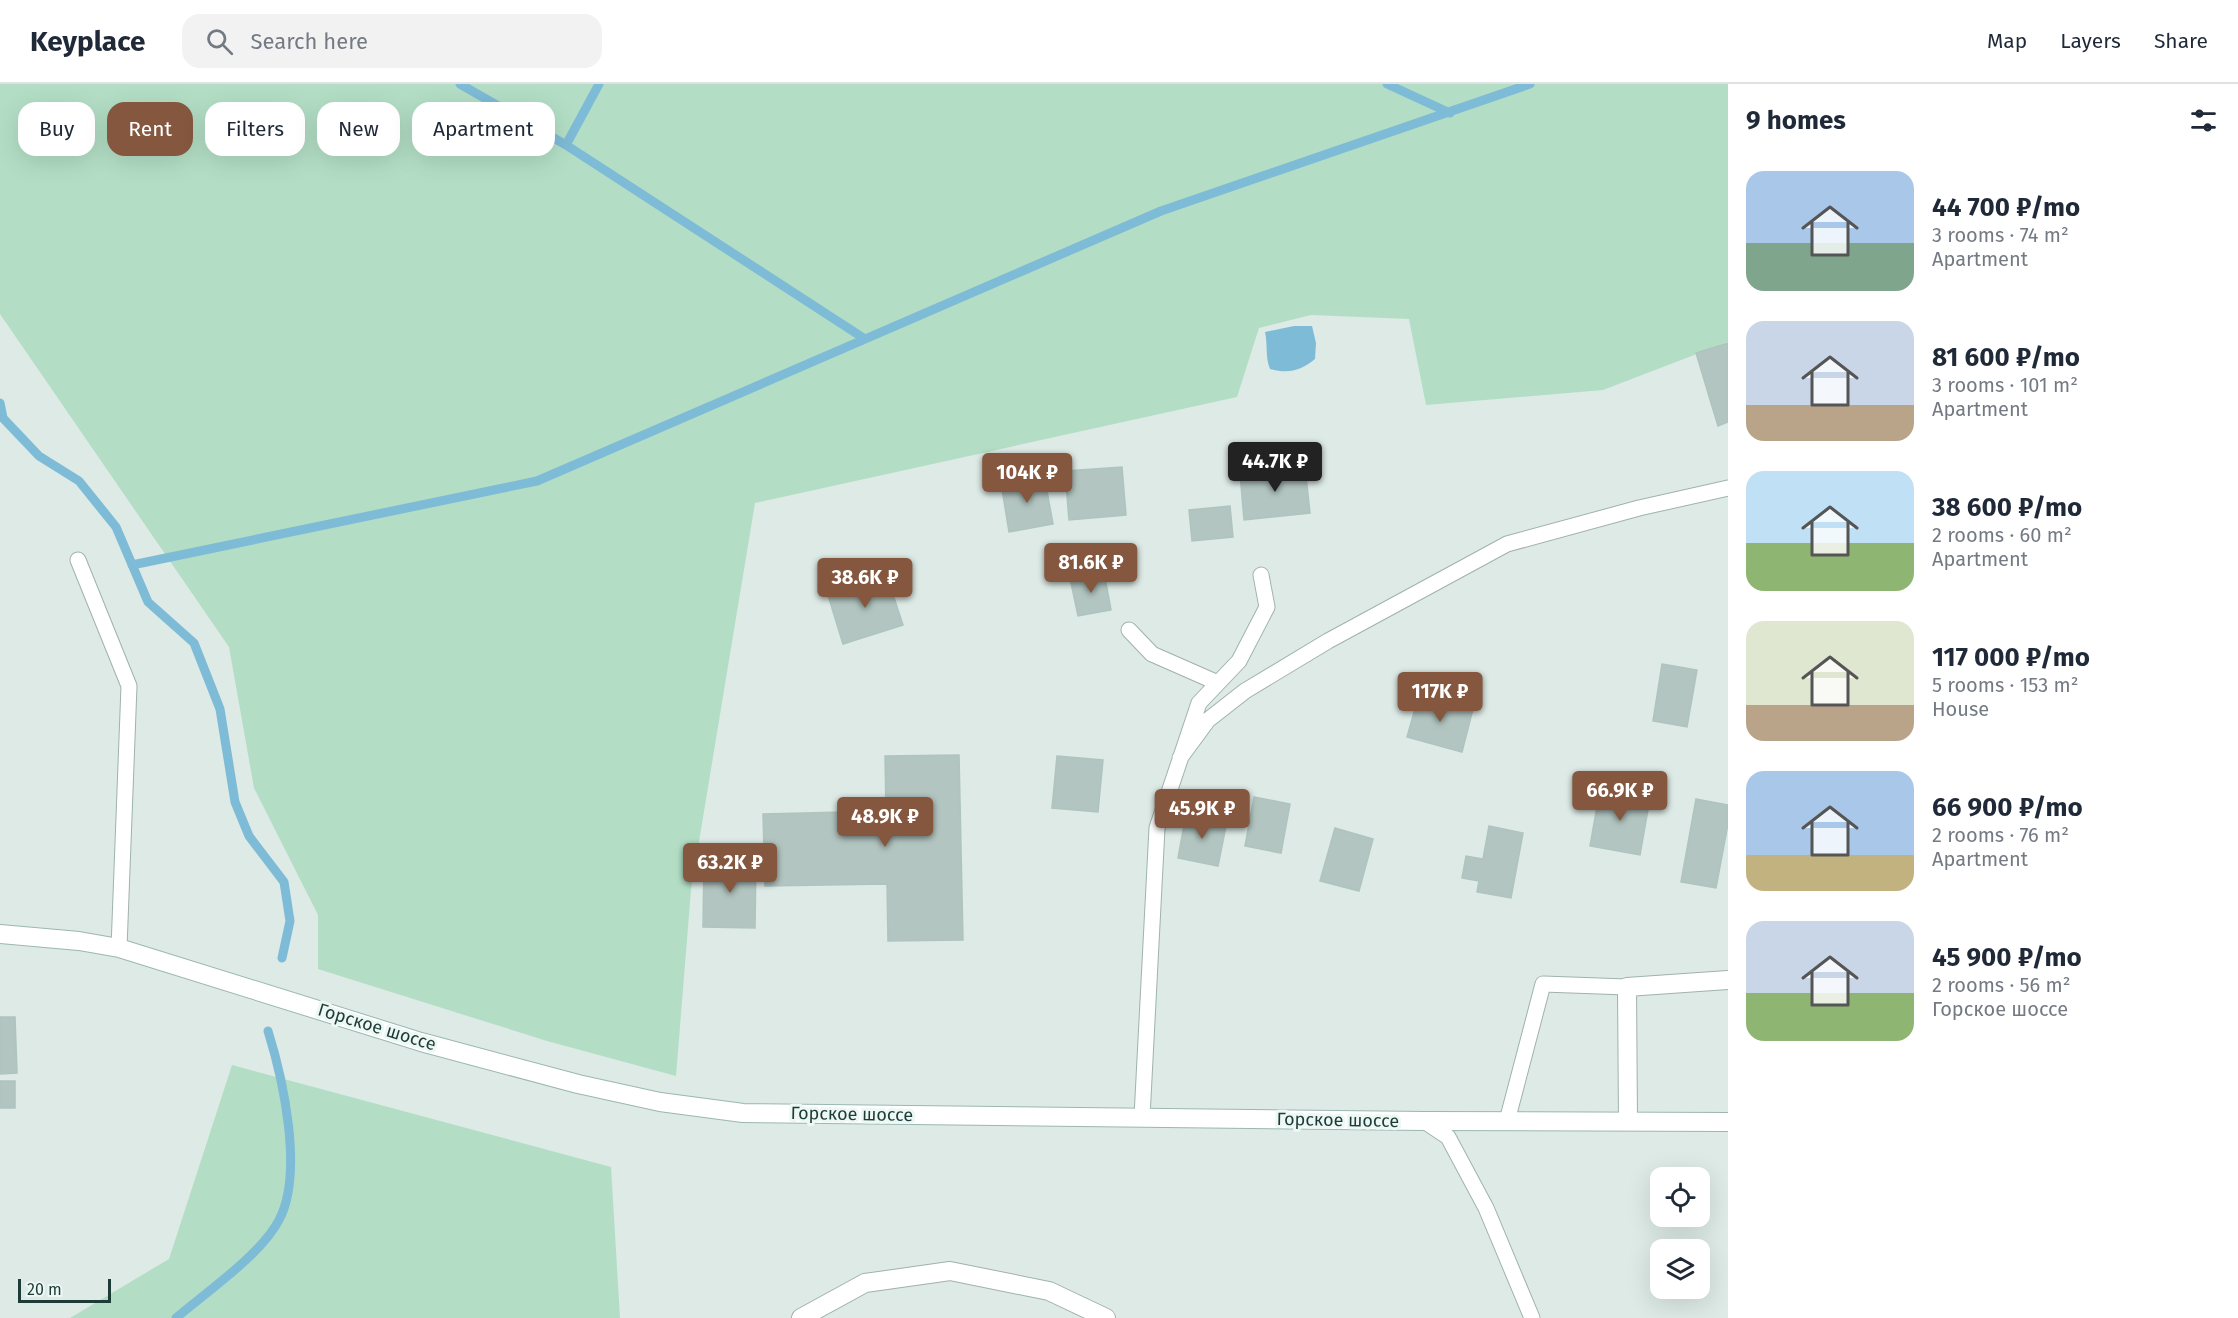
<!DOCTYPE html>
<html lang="en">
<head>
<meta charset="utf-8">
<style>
	:root { --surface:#fff; --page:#f2f2f3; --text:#1f2937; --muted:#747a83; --line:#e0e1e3; --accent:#84573e }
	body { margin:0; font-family:"Fira Sans",sans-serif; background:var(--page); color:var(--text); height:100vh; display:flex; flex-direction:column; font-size:22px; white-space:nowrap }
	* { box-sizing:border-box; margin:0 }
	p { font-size:20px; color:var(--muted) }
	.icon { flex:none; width:33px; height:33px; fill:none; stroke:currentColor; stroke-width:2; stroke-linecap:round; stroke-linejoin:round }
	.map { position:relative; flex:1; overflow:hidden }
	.drawer { display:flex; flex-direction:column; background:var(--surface); width:510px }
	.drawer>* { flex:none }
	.banner { position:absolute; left:18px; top:18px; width:570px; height:54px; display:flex; gap:12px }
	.tools { position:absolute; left:1650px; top:1083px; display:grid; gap:12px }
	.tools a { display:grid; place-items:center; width:60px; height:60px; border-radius:12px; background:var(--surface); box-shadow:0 6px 24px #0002; font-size:30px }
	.scale { position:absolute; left:18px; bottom:15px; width:93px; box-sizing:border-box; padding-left:6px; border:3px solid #1d3b37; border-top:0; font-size:16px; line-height:21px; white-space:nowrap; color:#1d3b37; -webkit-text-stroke:4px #edf7f3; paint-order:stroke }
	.price { position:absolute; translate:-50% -51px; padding:0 14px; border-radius:6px; background:var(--accent); color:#fff; font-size:20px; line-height:39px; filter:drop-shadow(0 2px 3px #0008) }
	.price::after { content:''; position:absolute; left:50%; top:36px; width:18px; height:14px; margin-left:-9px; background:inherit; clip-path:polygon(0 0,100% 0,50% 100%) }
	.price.active { background:#222; color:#fff }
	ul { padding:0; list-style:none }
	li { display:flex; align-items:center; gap:18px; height:150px; padding:0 18px }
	li span { display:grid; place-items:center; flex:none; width:168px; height:120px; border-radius:18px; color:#555 }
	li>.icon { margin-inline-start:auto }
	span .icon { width:72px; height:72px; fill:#fffc; stroke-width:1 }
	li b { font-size:26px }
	h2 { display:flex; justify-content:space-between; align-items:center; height:72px; padding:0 18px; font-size:26px }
	.pill { padding:0 21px; border-radius:18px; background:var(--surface); box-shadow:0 6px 24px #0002; font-size:21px; line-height:54px }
	.pill.active { background:var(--accent); color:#fff }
	header { display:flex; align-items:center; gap:36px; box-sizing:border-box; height:84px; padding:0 30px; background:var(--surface); border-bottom:2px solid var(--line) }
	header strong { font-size:28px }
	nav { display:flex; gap:33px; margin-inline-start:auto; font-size:21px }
	.search { width:420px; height:54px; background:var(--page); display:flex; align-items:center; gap:15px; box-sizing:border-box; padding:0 21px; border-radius:18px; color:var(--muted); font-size:22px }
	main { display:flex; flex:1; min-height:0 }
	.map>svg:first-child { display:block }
</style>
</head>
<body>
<header>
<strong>Keyplace</strong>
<div class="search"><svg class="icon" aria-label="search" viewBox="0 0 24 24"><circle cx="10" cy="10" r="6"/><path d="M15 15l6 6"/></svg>Search here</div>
<nav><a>Map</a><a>Layers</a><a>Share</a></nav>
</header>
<main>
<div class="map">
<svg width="1728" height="1234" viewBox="0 0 1728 1234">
	<rect width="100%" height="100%" fill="#ddeae6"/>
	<path fill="#b3dec5" d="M0,0H1728V258L1603,306L1426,321L1409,235L1311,231L1259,244L1237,313L755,419L691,806L676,992L547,957L318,885V831L254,704L229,563L0,230Z
		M232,981L611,1083L620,1234H70L169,1175Z"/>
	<path fill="#7ebbd6" d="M1294,242H1312L1316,259L1315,275C1300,287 1289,290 1270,285C1265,273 1268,261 1265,248Z"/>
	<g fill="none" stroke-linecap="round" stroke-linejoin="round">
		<path stroke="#7ebbd6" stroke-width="9" d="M460,0L566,61L865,255
			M1387,0L1450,29
			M566,61L599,0
			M0,319L3,334L39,372L79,397L116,443L148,518L194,559L220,625L235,718L249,752L284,798L290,837L282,874
			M132,481L537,397L1161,127L1530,0
			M176,1234C206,1208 261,1171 279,1136C304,1089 283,995 268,947"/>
	</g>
	<path fill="#b2c5c0" stroke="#afc4bf" stroke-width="1.5" d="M1728,259V338L1718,342L1696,269Z
		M1122,383L1126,431L1069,436L1065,387Z
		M1305,383L1310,429L1244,436L1240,389Z
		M1044,391L1053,440L1009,448L1001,399Z
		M1230,422L1233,453L1192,457L1189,426Z
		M1104,488L1111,526L1078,532L1070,494Z
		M886,489L903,541L843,560L827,508Z
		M1662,580L1697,586L1687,643L1653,637Z
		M1419,611L1473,625L1462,668L1407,653Z
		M959,671L963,856L888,857L887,800L765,802L763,730L886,727L885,672Z
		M1057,672L1103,676L1098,728L1052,724Z
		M1600,705L1650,714L1640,771L1590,762Z
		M1254,713L1290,720L1281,769L1245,762Z
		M1696,715L1728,721V740L1716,804L1681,798Z
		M1186,730L1227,737L1218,782L1178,774Z
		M1489,742L1523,749L1511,814L1477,808L1479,797L1462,794L1466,772L1483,775Z
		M1335,744L1373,755L1359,807L1320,797Z
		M704,775L756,776L755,844L703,843Z
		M0,933H15L17,989L0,990Z
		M0,997H15V1024H0Z"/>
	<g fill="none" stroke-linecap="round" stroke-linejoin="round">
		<g stroke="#a0b2ae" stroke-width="17">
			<path id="lane" d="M78,476L129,602L119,864
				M1129,546L1152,570L1218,599
				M1180,674L1208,636L1245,607L1328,557L1507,460L1639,424L1728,404
				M1142,1033L1157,744L1199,619L1239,577L1267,523L1261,491
				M1424,1037L1448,1053L1486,1124L1532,1234
				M1507,1037L1543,900L1627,903"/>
		</g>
		<g stroke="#a0b2ae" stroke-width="20">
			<path id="street" d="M1628,1037L1627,903L1728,896
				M801,1234L865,1199L950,1187L1049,1207L1106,1234"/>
		</g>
		<g stroke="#9bb7b1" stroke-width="20">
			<path id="secondary" d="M0,850L79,857L119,864L421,958L578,1000L660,1018L743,1029L1424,1037L1728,1038"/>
		</g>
		<use href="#lane" stroke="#fff" stroke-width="15"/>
		<use href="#street" stroke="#fff" stroke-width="18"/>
		<use href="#secondary" stroke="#fff" stroke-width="18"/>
	</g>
	<g text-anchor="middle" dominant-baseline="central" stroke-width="6" stroke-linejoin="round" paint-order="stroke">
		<g font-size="18" fill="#1d3b37" stroke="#edf7f3">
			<text transform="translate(377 943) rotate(17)">Горское шоссе</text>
			<text transform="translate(852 1030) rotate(1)">Горское шоссе</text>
			<text transform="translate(1338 1036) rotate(1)">Горское шоссе</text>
		</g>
	</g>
</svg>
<div class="tools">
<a><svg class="icon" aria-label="locate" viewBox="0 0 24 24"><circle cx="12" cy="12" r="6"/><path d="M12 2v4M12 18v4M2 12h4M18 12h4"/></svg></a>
<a><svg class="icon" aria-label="layers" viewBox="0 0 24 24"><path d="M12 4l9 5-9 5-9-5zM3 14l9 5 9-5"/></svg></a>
</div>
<div class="scale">20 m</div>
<b class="price active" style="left:1275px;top:409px">44.7K ₽</b>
<b class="price" style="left:1027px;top:420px">104K ₽</b>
<b class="price" style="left:1091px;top:510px">81.6K ₽</b>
<b class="price" style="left:865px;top:525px">38.6K ₽</b>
<b class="price" style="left:1440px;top:639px">117K ₽</b>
<b class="price" style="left:1620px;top:738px">66.9K ₽</b>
<b class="price" style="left:1202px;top:756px">45.9K ₽</b>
<b class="price" style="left:885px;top:764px">48.9K ₽</b>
<b class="price" style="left:730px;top:810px">63.2K ₽</b>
<div class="banner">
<a class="pill">Buy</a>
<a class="pill active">Rent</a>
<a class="pill">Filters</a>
<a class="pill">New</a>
<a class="pill">Apartment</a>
</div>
</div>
<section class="drawer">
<h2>9 homes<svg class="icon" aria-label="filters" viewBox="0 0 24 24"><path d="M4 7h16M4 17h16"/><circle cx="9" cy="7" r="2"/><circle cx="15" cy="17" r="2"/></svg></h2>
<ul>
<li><span style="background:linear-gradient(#a9c7e8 60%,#7fa58c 0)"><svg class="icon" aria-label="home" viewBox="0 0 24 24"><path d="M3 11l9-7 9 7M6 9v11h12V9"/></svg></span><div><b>44 700 ₽/mo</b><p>3 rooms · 74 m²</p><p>Apartment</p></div></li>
<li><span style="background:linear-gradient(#c9d6e8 70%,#b9a48a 0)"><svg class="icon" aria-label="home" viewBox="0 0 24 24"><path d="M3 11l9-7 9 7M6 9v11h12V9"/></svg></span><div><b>81 600 ₽/mo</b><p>3 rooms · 101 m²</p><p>Apartment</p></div></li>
<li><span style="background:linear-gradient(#bfe0f5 60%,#8fb573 0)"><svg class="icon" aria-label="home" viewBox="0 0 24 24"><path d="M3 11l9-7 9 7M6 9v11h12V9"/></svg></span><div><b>38 600 ₽/mo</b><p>2 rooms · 60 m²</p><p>Apartment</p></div></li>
<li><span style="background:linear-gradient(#dfe7d0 70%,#b9a48a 0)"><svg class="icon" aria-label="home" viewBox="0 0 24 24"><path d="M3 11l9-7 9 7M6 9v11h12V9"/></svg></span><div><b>117 000 ₽/mo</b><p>5 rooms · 153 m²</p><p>House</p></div></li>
<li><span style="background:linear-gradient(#a9c7e8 70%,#c2b280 0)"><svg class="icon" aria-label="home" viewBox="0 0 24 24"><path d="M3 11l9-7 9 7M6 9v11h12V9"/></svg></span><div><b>66 900 ₽/mo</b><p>2 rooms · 76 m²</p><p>Apartment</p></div></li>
<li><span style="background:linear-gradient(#c9d6e8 60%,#8fb573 0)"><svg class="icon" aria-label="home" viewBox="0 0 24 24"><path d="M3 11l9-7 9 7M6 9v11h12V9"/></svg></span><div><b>45 900 ₽/mo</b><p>2 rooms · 56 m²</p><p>Горское шоссе</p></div></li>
</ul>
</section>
</main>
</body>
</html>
